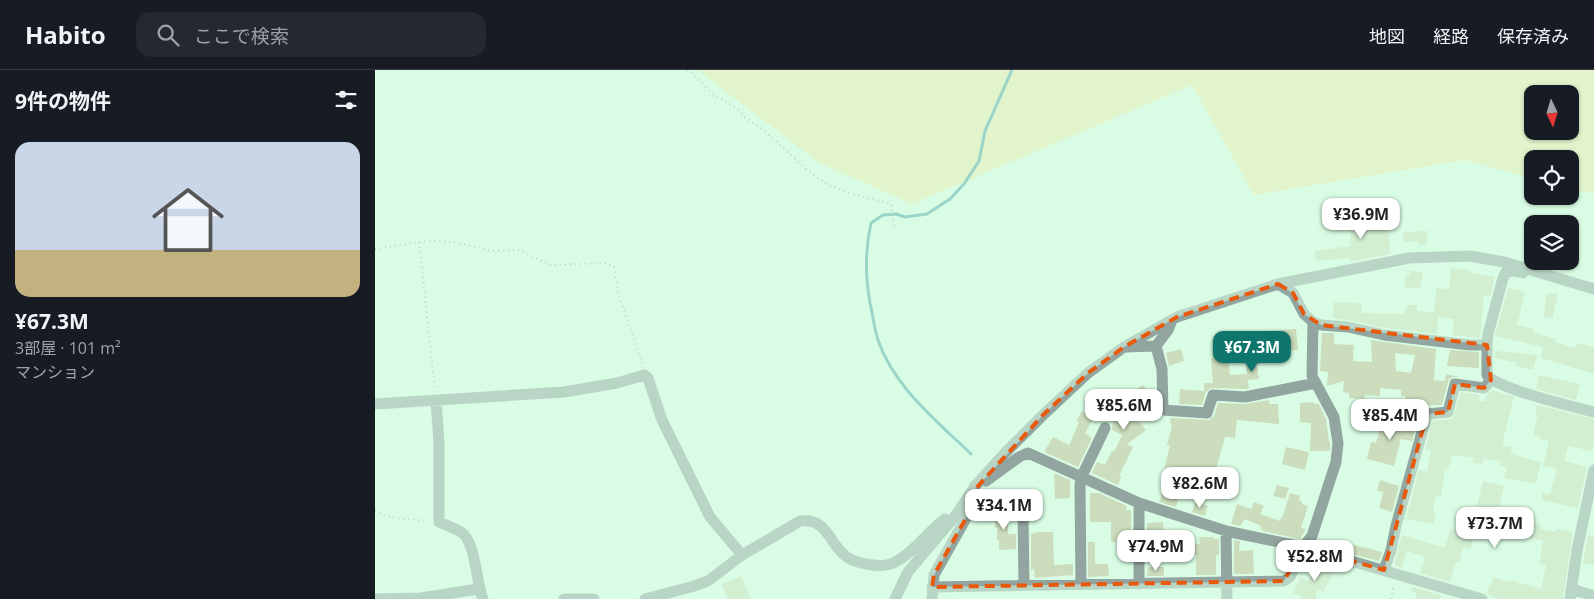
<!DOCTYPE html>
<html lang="ja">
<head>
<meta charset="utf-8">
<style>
	:root { --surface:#171b24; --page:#242831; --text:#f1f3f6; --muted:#9ea1a6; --line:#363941; --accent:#0f766e }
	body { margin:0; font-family:"Open Sans","Noto Sans JP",sans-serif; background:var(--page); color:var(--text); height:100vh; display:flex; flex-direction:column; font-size:19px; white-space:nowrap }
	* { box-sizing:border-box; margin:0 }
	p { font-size:16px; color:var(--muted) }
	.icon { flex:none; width:28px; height:28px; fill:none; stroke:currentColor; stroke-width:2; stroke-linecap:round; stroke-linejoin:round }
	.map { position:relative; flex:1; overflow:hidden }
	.side { display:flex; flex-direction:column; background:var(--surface); width:375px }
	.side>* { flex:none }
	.needle { width:32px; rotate:176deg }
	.buttons { position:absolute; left:1149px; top:15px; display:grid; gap:10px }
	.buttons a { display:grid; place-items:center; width:55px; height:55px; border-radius:10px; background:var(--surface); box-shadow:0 1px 4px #0004; font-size:25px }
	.price { position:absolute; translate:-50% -42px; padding:0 11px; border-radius:10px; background:#fff; color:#222; font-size:16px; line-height:32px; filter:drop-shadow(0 1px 2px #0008) }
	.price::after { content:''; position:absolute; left:50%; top:30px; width:15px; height:11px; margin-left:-8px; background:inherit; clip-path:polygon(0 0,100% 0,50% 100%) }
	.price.on { background:var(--accent); color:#fff }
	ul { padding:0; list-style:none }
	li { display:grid; align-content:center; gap:10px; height:265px; padding:0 15px }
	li+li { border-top:1px solid var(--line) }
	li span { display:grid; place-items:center; height:155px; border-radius:15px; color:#555 }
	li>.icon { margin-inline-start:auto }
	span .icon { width:90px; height:90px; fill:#fffc; stroke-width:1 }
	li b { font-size:21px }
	h2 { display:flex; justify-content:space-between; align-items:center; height:60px; padding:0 15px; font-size:21px }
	header { display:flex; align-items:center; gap:30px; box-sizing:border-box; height:70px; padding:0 25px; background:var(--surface); border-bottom:1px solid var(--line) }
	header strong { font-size:24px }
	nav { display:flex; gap:28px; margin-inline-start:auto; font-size:18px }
	.search { width:350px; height:45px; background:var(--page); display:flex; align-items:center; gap:12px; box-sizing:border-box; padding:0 18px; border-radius:15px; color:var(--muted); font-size:19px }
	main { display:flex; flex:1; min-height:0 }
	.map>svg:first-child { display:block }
</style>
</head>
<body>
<header>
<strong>Habito</strong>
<div class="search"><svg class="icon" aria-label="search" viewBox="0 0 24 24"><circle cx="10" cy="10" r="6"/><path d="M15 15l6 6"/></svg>ここで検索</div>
<nav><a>地図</a><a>経路</a><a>保存済み</a></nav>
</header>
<main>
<section class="side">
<h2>9件の物件<svg class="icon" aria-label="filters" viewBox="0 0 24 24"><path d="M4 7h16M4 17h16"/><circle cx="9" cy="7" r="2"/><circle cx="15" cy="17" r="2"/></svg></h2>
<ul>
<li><span style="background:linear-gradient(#c9d6e8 70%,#c2b280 0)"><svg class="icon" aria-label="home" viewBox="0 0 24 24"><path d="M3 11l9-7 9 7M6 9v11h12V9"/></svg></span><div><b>¥67.3M</b><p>3部屋 · 101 m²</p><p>マンション</p></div></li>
</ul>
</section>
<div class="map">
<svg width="1219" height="529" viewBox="0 0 1219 529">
	<rect width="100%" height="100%" fill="#d9fde4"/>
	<path fill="#ebe9ad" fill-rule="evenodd" d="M323,0H1219V124L1195,118V89H1158L1157,108L1090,90L879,125L817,15L537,134L443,92ZM1158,24H1195V61H1158Z"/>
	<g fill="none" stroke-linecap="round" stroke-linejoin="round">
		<path stroke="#50a2a8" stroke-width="3" d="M596,384C561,350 519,317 503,270C499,258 498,245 495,233C490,206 490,180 496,153L508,145L521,144L530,147L552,144L575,129L589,114L604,91L610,61L637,0"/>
	</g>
	<path fill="#cbddbc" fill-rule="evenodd" d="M991,139L992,150L1013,149L1015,184L975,192L974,188L941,191L940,181L975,176V140Z
		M1053,161L1051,175H1044L1043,171L1028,172V162Z
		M1076,198L1095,200V203L1120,207L1115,226L1109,225L1106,256H1107L1104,268L1077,265L1079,249L1063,247L1062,264L1010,258L974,250L958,248L959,232L987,233V243L1030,244L1031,235H1042V241L1059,242L1061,218L1074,219Z
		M1035,201L1048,202L1045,219L1029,217L1031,204L1034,205Z
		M1133,218L1150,222L1142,255L1159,259L1158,262L1181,269L1180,272L1200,278L1202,273L1219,277V304L1166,288L1168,277L1120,266Z
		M1182,223V232L1180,233L1178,248L1169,247L1171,224Z
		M921,259L923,280L907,281V284L885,286L884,278L892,277L891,261Z
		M947,263H959V274L979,275L978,291L997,292L996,270L1061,279L1059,310L1070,311L1071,304L1084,307H1078L1074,309L1067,335H1030V326H1026V320L1005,318V326L990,325L989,329L974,328V323L968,322L969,311L952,316L953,302L945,301ZM1020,283L1040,285L1036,303L1021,301Z
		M806,279L809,291L794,296L791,283Z
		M1075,280L1104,282V298L1072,296Z
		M1120,281L1162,285L1158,300L1141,296L1142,293L1120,288Z
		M853,287L855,305L872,304L874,319L836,318L831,322L827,335L804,334L805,319L829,321V313H838L836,288Z
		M871,297H882L884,309L873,310Z
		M1164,305L1205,314L1201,330L1161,319Z
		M768,315L777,327L773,330L777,336L761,348L771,360L752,374L758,377L744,406L746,407L743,415L717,403L722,392L730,395L737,381L739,382L747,365L737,360L738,351L727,342L753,322L755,324Z
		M1117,320L1139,327L1127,375L1137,377L1136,384L1166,392L1161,414L1129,408L1132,398L1125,396L1126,391L1108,389V394L1098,393V388L1077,385L1075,395H1074L1073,399H1070L1066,427L1061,426L1058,442H1061L1059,454L1031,449L1044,400L1052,401L1056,380H1050L1058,351L1074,349L1078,347L1086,322L1104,325V331L1110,332L1112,325Z
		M894,330V334H903L904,354L862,350L860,368L850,367L840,404L847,407L840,423L787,408L795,375H792L797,356L796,355L795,348L834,350L839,346L843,333L870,334Z
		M939,332V334H944L951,349L954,372H955V381H935L936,353L925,352V333Z
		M1162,335L1219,349V372L1217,381L1193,376L1189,391L1212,397L1203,438L1166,430L1168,422L1175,424L1182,399L1168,396L1174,371L1164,369V366L1158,365L1163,345L1160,344Z
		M707,341L719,347L710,363L717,368L703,397L669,382L678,367L694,375L704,352L701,351Z
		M1008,348L1041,355L1037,371L1026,369L1019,396L992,389L996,372L1001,373Z
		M911,377L934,382L930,400L907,394Z
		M679,403L695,410V428L680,429Z
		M1005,410L1024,416L1017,442L1004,438L1008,422L1002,421Z
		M1108,411L1129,416L1123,441L1129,442L1128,452L1143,455L1144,449L1166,454L1165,459L1181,462L1182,459L1198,462L1188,529H1125L1113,525L1112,524L1118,507L1134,512L1135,510L1166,519L1171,495L1164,494L1168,471L1141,465L1142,461L1115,458L1116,456L1099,454L1095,469L1098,470L1095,479L1088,477L1084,493L1081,492L1075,512L1045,503L1050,487L1032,481L1027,498L1019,495L1027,465L1070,478L1075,459L1082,461L1084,437L1101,439Z
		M902,415L914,418L910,429L898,426Z
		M788,422L804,427L801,437L784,432Z
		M715,423H724L752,436L751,440H756V472H736V452H715Z
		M915,423L925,426L924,430L927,432V434L933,436L926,458L931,459L925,469L887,461V459L885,458L886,456L870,449L865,456L856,454L862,434L876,439L879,432L889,436L885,444L905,451L906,447L907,448Z
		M820,432L833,436L830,446L817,442Z
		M620,440H633V464H641V479L624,480V470H622V458H620Z
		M788,452L789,469L772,470V453Z
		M662,462H678L679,495L698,494V505L660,508L659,499L656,500V464Z
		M1213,465L1219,466V495L1208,493Z
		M824,467H839V469H844V485H841V505H821V485L807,486L806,474H825Z
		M859,470L865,471L864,481L878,480L879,504H859Z
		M713,472H720V494H733L734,506L713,507Z
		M979,475L1007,482L1004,491L977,484Z
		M949,491L962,496L948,522L942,519L941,529H925L926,526L918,523L925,507L933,511L937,501L942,503Z
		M773,497H789V506H772Z
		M366,506L376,529H353L346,514Z
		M1038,517L1066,525L1065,529H1040L1042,523L1036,521Z"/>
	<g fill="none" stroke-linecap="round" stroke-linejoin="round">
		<path stroke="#8ca795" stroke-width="2" stroke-dasharray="1 4" stroke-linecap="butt" d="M312,0L317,3L338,24L364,40L368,46L391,62L432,100L443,108L453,115L471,122L516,134L519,156
			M44,172L60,320
			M0,179L58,170L89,174L117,181L144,180L176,195L232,193L239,197L244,225L268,295
			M0,440C14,450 37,449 53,451
			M1016,529L1019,514"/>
		<path stroke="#92a5a0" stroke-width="11" d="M1148,203L1140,201L1131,202L1128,208L1113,264L1112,275V305C1123,319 1199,337 1219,342
			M903,214L918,223L929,244L938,252L946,255L973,257L1009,265L1095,275H1112
			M781,276L793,260L797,250
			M751,277L781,276L787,299L788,340L832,343L838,325L870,327L941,313
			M61,330L64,374V452C71,455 79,458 86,462C101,472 101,512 108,529
			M0,334L189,322L242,313L269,305L273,308L287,350L335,447L367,485
			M611,411L644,387L653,383L764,433L851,461L928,477L1107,529
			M764,433V514
			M648,442L649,515
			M851,461L852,529
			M1009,500L1016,480L1021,456L1052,344L1073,342L1080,314L1109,318L1116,310
			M706,514L705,416L706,408L730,358
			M557,517L909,511L915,507L928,477L937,466L961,392L963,373L959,347L937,306L938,252
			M1197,519L1219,526
			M0,529L46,528L103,519
			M189,529H219
			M270,529L316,517L333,511L367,485L425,451C454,448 453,474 472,487C479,492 489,494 498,495C505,496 513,496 520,492C540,482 553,461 570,449
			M520,529L533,502L581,445L600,416L630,383L668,345L713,303L749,277L802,247L903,214L1034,188L1095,186L1129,192L1219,219
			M557,529L559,505L590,450L595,437L592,428
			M1195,529L1202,480L1219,400"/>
	</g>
	<path d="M0 0H1219V529H0ZM903,214L918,223L929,244L946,255L1112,275L1116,310L1109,318L1080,314L1073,342L1052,344L1009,500L928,477L909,511L557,517L559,505L590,450L595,437L592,428L668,345L713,303L749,277L802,247Z" fill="#d9fde4" fill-opacity=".55" fill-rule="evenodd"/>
	<path fill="none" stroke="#e8590c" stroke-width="4" stroke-dasharray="10 6" stroke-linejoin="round" d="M903,214L918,223L929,244L946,255L1112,275L1116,310L1109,318L1080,314L1073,342L1052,344L1009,500L928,477L909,511L557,517L559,505L590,450L595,437L592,428L668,345L713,303L749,277L802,247Z"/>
</svg>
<div class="buttons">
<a><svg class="needle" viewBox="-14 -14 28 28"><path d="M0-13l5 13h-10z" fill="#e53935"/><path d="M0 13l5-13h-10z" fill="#9ea1a6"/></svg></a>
<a><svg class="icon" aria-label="locate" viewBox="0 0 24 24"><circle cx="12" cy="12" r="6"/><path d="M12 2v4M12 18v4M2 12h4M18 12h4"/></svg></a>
<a><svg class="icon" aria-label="layers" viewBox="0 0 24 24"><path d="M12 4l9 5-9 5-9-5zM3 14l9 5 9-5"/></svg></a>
</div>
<b class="price" style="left:986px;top:170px">¥36.9M</b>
<b class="price on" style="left:877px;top:303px">¥67.3M</b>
<b class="price" style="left:749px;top:361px">¥85.6M</b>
<b class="price" style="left:1015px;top:371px">¥85.4M</b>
<b class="price" style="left:825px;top:439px">¥82.6M</b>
<b class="price" style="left:629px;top:461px">¥34.1M</b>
<b class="price" style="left:1120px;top:479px">¥73.7M</b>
<b class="price" style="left:781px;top:502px">¥74.9M</b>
<b class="price" style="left:940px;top:512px">¥52.8M</b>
</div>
</main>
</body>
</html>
